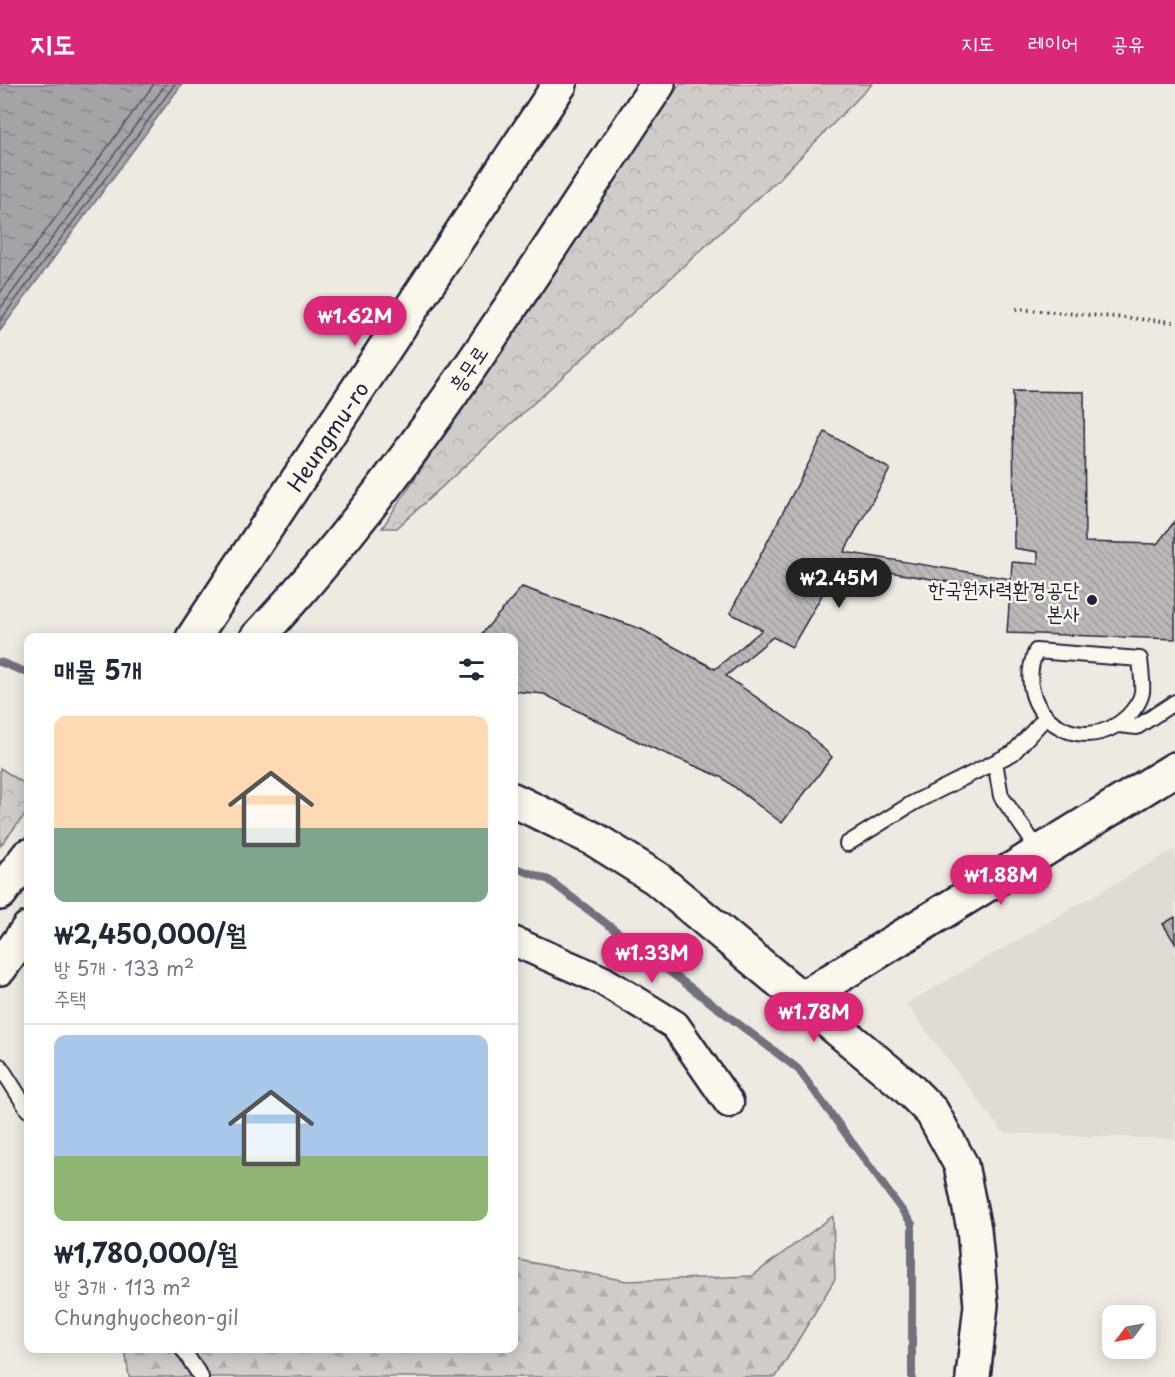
<!DOCTYPE html>
<html lang="ko">
<head>
<meta charset="utf-8">
<style>
	:root { --surface:#fff; --page:#f6f6f7; --text:#1f2937; --muted:#747a83; --line:#e0e1e3; --accent:#db2777 }
	body { margin:0; font-family:"Playpen Sans","Poor Story",sans-serif; background:var(--page); color:var(--text); height:100vh; display:flex; flex-direction:column; font-size:22px; white-space:nowrap }
	* { box-sizing:border-box; margin:0 }
	p { font-size:20px; color:var(--muted) }
	.icon { flex:none; width:33px; height:33px; fill:none; stroke:currentColor; stroke-width:2; stroke-linecap:round; stroke-linejoin:round }
	.map { position:relative; flex:1; overflow:hidden }
	.details { position:absolute; left:24px; top:549px; width:494px; height:720px; display:flex; flex-direction:column; background:var(--surface); border-radius:12px; box-shadow:0 3px 15px #0003 }
	.details>* { flex:none }
	.needle { width:39px; rotate:238deg }
	.tools { position:absolute; left:1102px; top:1221px; display:grid; gap:12px }
	.tools a { display:grid; place-items:center; width:54px; height:54px; border-radius:12px; background:var(--surface); box-shadow:0 3px 15px #0003; font-size:30px }
	.price { position:absolute; translate:-50% -51px; padding:0 14px; border-radius:21px; background:var(--accent); color:#fff; font-size:20px; line-height:39px; filter:drop-shadow(0 2px 3px #0008) }
	.price::after { content:''; position:absolute; left:50%; top:36px; width:18px; height:14px; margin-left:-9px; background:inherit; clip-path:polygon(0 0,100% 0,50% 100%) }
	.price.current { background:#222; color:#fff }
	ul { padding:0; list-style:none }
	li { display:grid; align-content:center; gap:12px; height:318px; padding:0 30px }
	li+li { border-top:2px solid var(--line) }
	li span { display:grid; place-items:center; height:186px; border-radius:12px; color:#555 }
	li>.icon { margin-inline-start:auto }
	span .icon { width:108px; height:108px; fill:#fffc; stroke-width:1 }
	li b { font-size:26px }
	h2 { display:flex; justify-content:space-between; align-items:center; height:72px; padding:0 30px; font-size:26px }
	header { display:flex; align-items:center; gap:36px; box-sizing:border-box; height:84px; padding:0 30px; background:var(--accent); color:#fff }
	header strong { font-size:28px }
	nav { display:flex; gap:33px; margin-inline-start:auto; font-size:21px }
	.map>svg:first-child { display:block }
</style>
</head>
<body>
<header>
<strong>지도</strong>
<nav><a>지도</a><a>레이어</a><a>공유</a></nav>
</header>
<div class="map">
<svg width="1175" height="1293" viewBox="0 0 1175 1293">
	<defs>
		<pattern id="forest-firs" width="22" height="20" patternUnits="userSpaceOnUse" patternTransform="scale(1.5)"><rect width="22" height="20" fill="#d0cdc9"/><path d="M5 1l3.5 6h-7zM16 11l3.5 6h-7z" fill="#b2b0ae"/></pattern>
		<pattern id="park-crowns" width="20" height="18" patternUnits="userSpaceOnUse" patternTransform="scale(1.5)"><rect width="20" height="18" fill="#d0cdc9"/><path d="M2 6a3 3 0 1 1 6 0M12 15a3 3 0 1 1 6 0" fill="none" stroke="#b2b0ae"/></pattern>
		<pattern id="water-ripples" width="26" height="14" patternUnits="userSpaceOnUse" patternTransform="scale(1.5)"><rect width="26" height="14" fill="#a6a3a7"/><path d="M2 4q2-2 4 0t4 0M15 11q2-2 4 0t4 0" fill="none" stroke="#878489"/></pattern>
		<pattern id="building-back-hatch" width="6" height="6" patternUnits="userSpaceOnUse" patternTransform="scale(1.5)"><rect width="6" height="6" fill="#bcb8b8"/><path d="M-1 5l2 2M0 0l6 6M5-1l2 2" fill="none" stroke="#a19e9f"/></pattern>
	</defs>
	<rect width="100%" height="100%" fill="#eeeae2"/>
	<filter id="ink" filterUnits="userSpaceOnUse"><feTurbulence type="fractalNoise" baseFrequency=".0167" numOctaves="2"/><feDisplacementMap in="SourceGraphic" scale="12" xChannelSelector="R" yChannelSelector="G"/><feConvolveMatrix kernelMatrix="1 2 1 2 8 2 1 2 1" color-interpolation-filters="sRGB"/></filter>
	<g filter="url(#ink)">
		<path fill="#dfdbd5" d="M1175,765V1055L1003,1049L906,920Z"/>
		<path fill="url(#forest-firs)" stroke="#797882" stroke-width="1.5" d="M833,1132L835,1195L776,1293H129L125,1265L513,1264V1175L627,1197L752,1192Z"/>
		<path fill="url(#park-crowns)" stroke="#797882" stroke-width="1.5" d="M680,0H872L780,94L397,444H382L545,197Z
			M0,684L28,702V727L0,762Z"/>
		<path fill="url(#water-ripples)" stroke="#716f7c" stroke-width="1.5" d="M0,0H182L0,247Z"/>
		<g fill="none" stroke-linecap="round" stroke-linejoin="round">
			<path stroke="#575666" stroke-width="1.5" d="M0,209L154,0
				M0,225L166,0
				M0,237L175,0"/>
			<path stroke="#716f7c" stroke-width="8" d="M0,578L28,589
				M513,783L549,796L798,985L912,1140V1293"/>
		</g>
		<path fill="url(#building-back-hatch)" stroke="#22223b" stroke-width="1.5" d="M1013,307L1084,308L1085,458L1157,460L1175,437V555L1007,549L1010,508L840,480L792,563L773,553L726,592L806,648L832,673L782,739L721,693L641,659L544,610L513,607V554H478L522,503L641,545L715,585L762,546L730,529L825,348L890,385L844,468L1011,495L1012,478L1038,480V468L1014,464Z
			M1175,833V859L1163,840Z"/>
		<g fill="none" stroke-linecap="round" stroke-linejoin="round">
			<g stroke="#22223b" stroke-width="18">
				<path id="lane" d="M1036,567L1140,575C1141,586 1143,598 1142,608C1141,616 1134,626 1128,632C1080,678 1010,628 1036,567Z
					M1119,641L1137,643L1175,618
					M995,678L1001,712L1040,768
					M847,760L913,719L1013,669L1046,633
					M0,982L28,1026
					M182,1264L201,1293"/>
			</g>
			<g stroke="#22223b" stroke-width="33">
				<path id="street" d="M513,857L602,896L675,941L729,1019"/>
			</g>
			<g stroke="#22223b" stroke-width="38">
				<path id="secondary" d="M193,554L560,0
					M257,554C413,388 531,189 658,0
					M513,716L594,755L656,794L906,1002L932,1028L961,1081L974,1145L981,1221L973,1293
					M0,809L28,772
					M0,884L28,845
					M801,915L1175,685"/>
			</g>
			<path stroke="#22223b" stroke-width="4" stroke-dasharray="1.5 4.5" stroke-linecap="butt" d="M1016,225L1175,238"/>
			<use href="#lane" stroke="#fbf7ec" stroke-width="14"/>
			<use href="#street" stroke="#fbf7ec" stroke-width="28"/>
			<use href="#secondary" stroke="#fbf7ec" stroke-width="33"/>
		</g>
	</g>
	<circle fill="#22223b" stroke="#fbf7ec" stroke-width="2" cx="1092" cy="516" r="6"/>
	<g text-anchor="middle" dominant-baseline="central" stroke-width="5" stroke-linejoin="round" paint-order="stroke">
		<g font-size="21" fill="#22223b" stroke="#fbf7ec">
			<text transform="translate(467 284) rotate(-56)">흥무로</text>
			<text transform="translate(327 352) rotate(-56)">Heungmu-ro</text>
		</g>
		<g font-size="21" fill="#22223b" stroke="#fbf7ec" text-anchor="end">
			<text x="1080" y="504">한국원자력환경공단<tspan x="1080" dy="24">본사</tspan></text>
		</g>
	</g>
</svg>
<div class="tools">
<a><svg class="needle" viewBox="-14 -14 28 28"><path d="M0-13l5 13h-10z" fill="#e53935"/><path d="M0 13l5-13h-10z" fill="#747a83"/></svg></a>
</div>
<b class="price" style="left:355px;top:263px">₩1.62M</b>
<b class="price current" style="left:839px;top:525px">₩2.45M</b>
<b class="price" style="left:1001px;top:822px">₩1.88M</b>
<b class="price" style="left:652px;top:900px">₩1.33M</b>
<b class="price" style="left:814px;top:959px">₩1.78M</b>
<section class="details">
<h2>매물 5개<svg class="icon" aria-label="filters" viewBox="0 0 24 24"><path d="M4 7h16M4 17h16"/><circle cx="9" cy="7" r="2"/><circle cx="15" cy="17" r="2"/></svg></h2>
<ul>
<li><span style="background:linear-gradient(#ffd9b3 60%,#7fa58c 0)"><svg class="icon" aria-label="home" viewBox="0 0 24 24"><path d="M3 11l9-7 9 7M6 9v11h12V9"/></svg></span><div><b>₩2,450,000/월</b><p>방 5개 · 133 m²</p><p>주택</p></div></li>
<li><span style="background:linear-gradient(#a9c7e8 65%,#8fb573 0)"><svg class="icon" aria-label="home" viewBox="0 0 24 24"><path d="M3 11l9-7 9 7M6 9v11h12V9"/></svg></span><div><b>₩1,780,000/월</b><p>방 3개 · 113 m²</p><p>Chunghyocheon-gil</p></div></li>
</ul>
</section>
</div>
</body>
</html>
